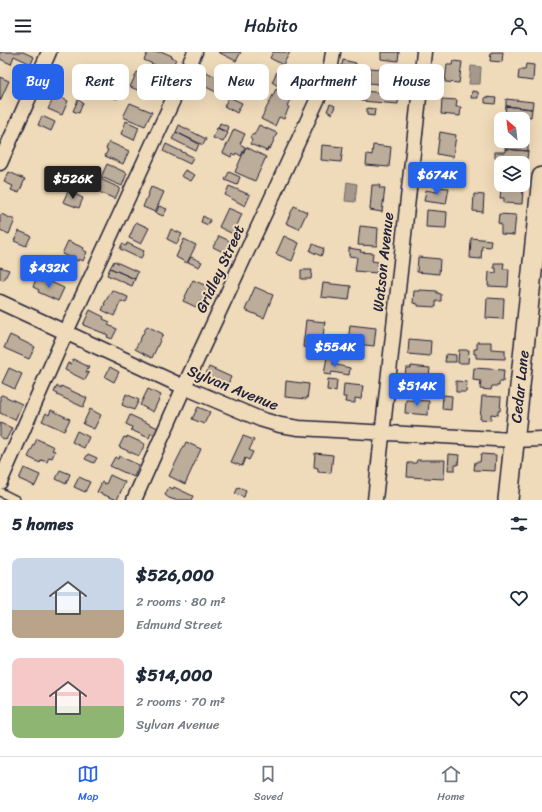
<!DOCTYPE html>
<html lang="en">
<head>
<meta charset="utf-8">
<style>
	:root { --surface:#fff; --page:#f6f6f7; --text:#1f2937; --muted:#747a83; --line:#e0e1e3; --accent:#2563eb }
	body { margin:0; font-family:Sriracha,sans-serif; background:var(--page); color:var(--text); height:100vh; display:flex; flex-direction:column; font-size:15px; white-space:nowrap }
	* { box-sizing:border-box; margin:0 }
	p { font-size:13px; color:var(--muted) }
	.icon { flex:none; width:22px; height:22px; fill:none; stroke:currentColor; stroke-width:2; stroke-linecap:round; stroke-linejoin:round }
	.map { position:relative; height:448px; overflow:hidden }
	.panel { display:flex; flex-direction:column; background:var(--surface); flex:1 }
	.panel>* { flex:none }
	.top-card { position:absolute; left:12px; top:12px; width:518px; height:36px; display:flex; gap:8px }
	.needle { width:26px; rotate:332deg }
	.tools { position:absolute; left:494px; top:60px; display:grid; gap:8px }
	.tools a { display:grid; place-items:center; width:36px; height:36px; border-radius:8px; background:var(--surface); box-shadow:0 4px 16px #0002; font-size:20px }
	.price { position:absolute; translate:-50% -34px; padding:0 9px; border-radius:4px; background:var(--accent); color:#fff; font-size:13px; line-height:26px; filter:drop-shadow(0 1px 2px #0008) }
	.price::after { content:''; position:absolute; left:50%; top:24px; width:12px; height:9px; margin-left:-6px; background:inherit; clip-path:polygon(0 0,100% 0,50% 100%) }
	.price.on { background:#222; color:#fff }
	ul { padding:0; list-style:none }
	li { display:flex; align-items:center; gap:12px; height:100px; padding:0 12px }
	li span { display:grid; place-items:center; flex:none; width:112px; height:80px; border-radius:8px; color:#555 }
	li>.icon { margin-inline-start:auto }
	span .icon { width:48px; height:48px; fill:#fffc; stroke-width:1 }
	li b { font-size:17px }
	h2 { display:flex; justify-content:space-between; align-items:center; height:48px; padding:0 12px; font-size:17px }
	.chip { padding:0 14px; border-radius:8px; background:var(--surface); box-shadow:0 4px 16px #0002; font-size:14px; line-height:36px }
	.chip.on { background:var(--accent); color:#fff }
	header { display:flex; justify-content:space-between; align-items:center; height:52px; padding:0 12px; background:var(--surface); font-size:18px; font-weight:600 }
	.menu { display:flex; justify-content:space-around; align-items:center; height:56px; border-top:1px solid var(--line); background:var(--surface); font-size:11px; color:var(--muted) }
	.menu a { display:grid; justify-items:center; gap:2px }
	.menu .on { color:var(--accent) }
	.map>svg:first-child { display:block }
</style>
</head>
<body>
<header><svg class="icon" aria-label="menu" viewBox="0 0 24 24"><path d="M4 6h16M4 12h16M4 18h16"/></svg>Habito<svg class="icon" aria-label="person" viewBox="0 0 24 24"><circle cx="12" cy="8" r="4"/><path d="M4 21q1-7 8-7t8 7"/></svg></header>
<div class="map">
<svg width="542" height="448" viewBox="0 0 542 448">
	<rect width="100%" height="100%" fill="#efdab9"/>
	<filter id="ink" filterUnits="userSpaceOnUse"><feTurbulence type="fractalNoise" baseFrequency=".025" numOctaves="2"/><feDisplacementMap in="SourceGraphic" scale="8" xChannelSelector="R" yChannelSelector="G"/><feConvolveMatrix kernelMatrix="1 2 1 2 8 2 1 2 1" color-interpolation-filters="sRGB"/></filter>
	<g filter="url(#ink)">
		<path fill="#a6998c" stroke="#71696c" d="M471,14L481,15L480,32H469Z
			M347,130L357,132L355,150L345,149Z"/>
		<path fill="#bcac9a" stroke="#22223b" d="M0,0H23L34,5L31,12L14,4L11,12L0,7Z
			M148,0H163L172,4L171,5L176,7L171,18L166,17V18L144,8Z
			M218,0H241L236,9Z
			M273,0H290L283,13L270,6Z
			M381,0H399L398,9L381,7Z
			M491,0H503L502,10L490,9Z
			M343,8L356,11L353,24L340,21Z
			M453,9L462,10L459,31L445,30L447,13H452Z
			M526,12L534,13L533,29L518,27L519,18H525Z
			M370,16L393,18L392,25L395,26V34L369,31Z
			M204,19L224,29L222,32L230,36L226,43L219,39L218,41L198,31Z
			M137,20L154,28L148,42L130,35Z
			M277,20L284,23L278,34L272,30Z
			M0,25L9,29L0,49Z
			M111,32L121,37L117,47L106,42Z
			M276,37L292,44L287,54L289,55L284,67L279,65L275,74L261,67Z
			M362,39L399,42L398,52L361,49Z
			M472,39L478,40V46H471Z
			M55,43L68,49L62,63L48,57Z
			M229,45L242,51L237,61L224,54Z
			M485,45L496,46L495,52L485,51Z
			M442,47L457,48L456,55H461L460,64L441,62Z
			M506,47L533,50L532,57L506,54Z
			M78,48L83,51L79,61L73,59Z
			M130,51L152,60L145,74L123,65Z
			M330,52L335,54L332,62L327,59Z
			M506,54L532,57L531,65L505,62Z
			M367,56L375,57L374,64L367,63Z
			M42,64L55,70L51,79L38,73Z
			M126,69L139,75L134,88L121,82Z
			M220,71L229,75L227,80L218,76Z
			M179,73L206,87L203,93L176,80Z
			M259,73L277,81L270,97L268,96L267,99L250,92L252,88L250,86L252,82L254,83Z
			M217,76L228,81L223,90L213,86Z
			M234,77L245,82L240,92L245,95L241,104L236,101L235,103L232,102L231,105L223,101Z
			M176,80L199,92L196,99L172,87Z
			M440,80L456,83L453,105L437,102Z
			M109,90L129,99L123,112L105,104L108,98L106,97Z
			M506,90L528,92V99L505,97Z
			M166,92L193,105L190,112L163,99Z
			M322,93L343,95L341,110L321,108Z
			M373,93L391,95L389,115L366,113L367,102L372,103Z
			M246,95L266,105L255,129L235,120Z
			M505,97L528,99L527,107L506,105V107L495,106V100H505Z
			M107,112L127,121L122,134L101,125Z
			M185,118L195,123L191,129L181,124Z
			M9,120L25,127L19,141L11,138L13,134L4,130Z
			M229,120L240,125L237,133L225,128Z
			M100,127L120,136L115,147L93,137L96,130L98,131Z
			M372,133H380L379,136H385L382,160L370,158Z
			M229,134L250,143L245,154L225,143Z
			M151,135L164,140L155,160L143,155Z
			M437,135L449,136L446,152L424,149L426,138L437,140Z
			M501,136L523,137L522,152L504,151V146H500Z
			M68,139L83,146L79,156L63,150Z
			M474,142L484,143L483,160L473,159Z
			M159,154L167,157L163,164L156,161Z
			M294,154L307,160L299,177L286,171Z
			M228,156L242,162L233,182L219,175Z
			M427,158L447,160L446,176L426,175Z
			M1,162L15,168L9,182L0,178V165Z
			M499,162L516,163L514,183L501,182V172L498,171Z
			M203,164L210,168L208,173L201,170Z
			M136,170L149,176L141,192L129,186Z
			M360,174L378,176L377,194L358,193Z
			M171,177L182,182L177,192L167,187Z
			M19,179L31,184L26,194L14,189Z
			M219,184L232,190L227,202L213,195Z
			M284,184L299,191L292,209L276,202Z
			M471,186L491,188L490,195L482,194L481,207L470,206Z
			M184,187L196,193L187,211L176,205Z
			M68,189L84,196L83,198L87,200L83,209L79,207L78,209L62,202Z
			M127,191L144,199L141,207L120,197L122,192L126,194Z
			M313,192L324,197L321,204L310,199Z
			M349,196L361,198L360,200L373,201L372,209L378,210L377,221L355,219L357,205L349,204Z
			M39,204L49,208L44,220L34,215Z
			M191,205L202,210L199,215L188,210Z
			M418,205L440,207L439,222L417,220Z
			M114,209L138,220L135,227L110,216Z
			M494,211H504L503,217H509L508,235L488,234L489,220L496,221V216H494Z
			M0,215L9,218L4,228L0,227Z
			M110,216L135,227L132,234L107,223Z
			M301,218H312L311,227H301Z
			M36,227L42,230L44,227L64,236L58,249L38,240L39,238L33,235Z
			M193,228L209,235L202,250L199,249L196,255L183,249Z
			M323,231L351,234L349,248L321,245Z
			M255,235L273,243L264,266L245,258Z
			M112,238L128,245L126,251L121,249L114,264L102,258L105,252H104Z
			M419,238L437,239V241L441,242V249H436V255L418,254V252L413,251L414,239H419Z
			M487,246L504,247L503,267L486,266Z
			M90,258L104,265L103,267L110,270L108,273L117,277L112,287L107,285L108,283L83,273Z
			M306,268L325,270L321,298L303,295Z
			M350,273L376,276L374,294L348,291Z
			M147,274L163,282L152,306L135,297Z
			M10,283L35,295L29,307L4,296Z
			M409,287L431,289L430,304L408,302Z
			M477,290H491V297L505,298V307L476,306V302H474V297H477Z
			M459,298H469L468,311H458Z
			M446,302L456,303V310H445Z
			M327,305L334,306L333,312L350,316L349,323L332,320L331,323L324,322Z
			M73,307L89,315L86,320L89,321L85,328L65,318L68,311L71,312Z
			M411,314L430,316L429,325L405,323L406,316H411Z
			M110,315L119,320L114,330L105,325Z
			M209,315L231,325L227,334L205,324Z
			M9,316L22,322L15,337L2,331Z
			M474,316L504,318L503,330H499V334H492L491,338L480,337L481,329L473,328Z
			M405,323L429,325L428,334L410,332V330H405Z
			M328,327L337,328L336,339L327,338Z
			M286,329L309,332L307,347L285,345Z
			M456,329L467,330L466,340H456Z
			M344,332L363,334L361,347L355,346V351L345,350L346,345H343Z
			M57,334L61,336V334L87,346L83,355L57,343L58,342L54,340Z
			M148,337L161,343L153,360L140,353Z
			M126,342L139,348L134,358L122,353Z
			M2,343L22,352L15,368L0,361V344Z
			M443,343L452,344L451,358L442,357Z
			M482,344L501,345L500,359H498V363L491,362V368L480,367Z
			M406,348L429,349L428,363L405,361Z
			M198,355L210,360L204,372L192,367Z
			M90,357L101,363L94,377L83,372Z
			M51,358L70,367L64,379L42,369L46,361L49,363Z
			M130,363L158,376L155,383L151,381L149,386L131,378L132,375L126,372Z
			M0,371L12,376L6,388L0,385Z
			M77,379L89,385L84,396L72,390Z
			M127,384L145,392L139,404L119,395L124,385L127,386Z
			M243,384L254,388L249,398L253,400L249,408L245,406L242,414L231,410Z
			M37,387L54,395L52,398L55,399L52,406L49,405L47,410L41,408L40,411L28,405Z
			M186,390L201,397L185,432L169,424Z
			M315,401L333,403L331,421L318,420V416L314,415Z
			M88,402L97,406L94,411L85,407Z
			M449,402L459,403L458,413H455V418H448Z
			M481,402L496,403L495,419L474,418L475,410H480Z
			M119,404L139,413L134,425L110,414L115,405L118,407Z
			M417,408H445L444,427L407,425L408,411H416Z
			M24,416L40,423L35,434L19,427Z
			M60,418L70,422L66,432L56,427Z
			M110,423L125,430L117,448L97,440L102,430L106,432Z
			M79,425L90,430L85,440L74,435Z
			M169,435L173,437L174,435L193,444L191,448H175L169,446L165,443Z
			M238,435L246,438L244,445L235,442Z"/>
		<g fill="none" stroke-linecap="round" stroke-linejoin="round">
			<g stroke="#22223b" stroke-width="10">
				<path id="lane" d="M0,440L16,448"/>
			</g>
			<g stroke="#22223b" stroke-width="17">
				<path id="street" d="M0,111L49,0
					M0,250L184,335L260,367L280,373L299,376L513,388L542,387
					M0,430L66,280L195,0
					M134,448L184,335L326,29L331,13L333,0
					M375,448L424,0"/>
			</g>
			<g stroke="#22223b" stroke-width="22">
				<g id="secondary">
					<path id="s1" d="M508,448L542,125"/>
				</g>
			</g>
			<use href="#lane" stroke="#efdab9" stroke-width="7"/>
			<use href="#street" stroke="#efdab9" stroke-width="14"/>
			<use href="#secondary" stroke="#efdab9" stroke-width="19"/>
		</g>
	</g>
	<g text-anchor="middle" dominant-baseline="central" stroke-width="4" stroke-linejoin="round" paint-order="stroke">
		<g font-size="15" fill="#22223b" stroke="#efdab9">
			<text transform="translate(383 210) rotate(-84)">Watson Avenue</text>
			<text transform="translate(220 217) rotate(-65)">Gridley Street</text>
			<text stroke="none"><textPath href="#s1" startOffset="114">Cedar Lane</textPath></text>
			<text transform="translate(233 336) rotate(22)">Sylvan Avenue</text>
		</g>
	</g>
</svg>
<div class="tools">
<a><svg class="needle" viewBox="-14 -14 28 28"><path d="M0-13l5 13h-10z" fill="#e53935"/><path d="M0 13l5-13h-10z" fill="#747a83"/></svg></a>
<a><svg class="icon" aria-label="layers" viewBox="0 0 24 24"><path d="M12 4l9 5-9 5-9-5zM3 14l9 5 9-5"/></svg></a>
</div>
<b class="price" style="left:437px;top:144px">$674K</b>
<b class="price on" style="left:73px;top:148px">$526K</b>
<b class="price" style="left:49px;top:237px">$432K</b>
<b class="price" style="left:335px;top:316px">$554K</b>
<b class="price" style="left:417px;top:355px">$514K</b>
<div class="top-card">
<a class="chip on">Buy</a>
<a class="chip">Rent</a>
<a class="chip">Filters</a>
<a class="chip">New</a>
<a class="chip">Apartment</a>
<a class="chip">House</a>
</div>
</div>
<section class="panel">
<h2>5 homes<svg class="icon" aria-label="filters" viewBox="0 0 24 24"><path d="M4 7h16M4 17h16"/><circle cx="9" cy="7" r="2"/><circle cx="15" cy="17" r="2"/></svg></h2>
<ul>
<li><span style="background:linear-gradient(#c9d6e8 65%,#b9a48a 0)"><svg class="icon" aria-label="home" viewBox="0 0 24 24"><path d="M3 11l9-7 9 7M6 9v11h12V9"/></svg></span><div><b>$526,000</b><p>2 rooms · 80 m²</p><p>Edmund Street</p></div><svg class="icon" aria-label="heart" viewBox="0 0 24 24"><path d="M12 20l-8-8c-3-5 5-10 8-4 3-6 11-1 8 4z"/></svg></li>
<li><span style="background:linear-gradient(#f6c9c9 60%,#8fb573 0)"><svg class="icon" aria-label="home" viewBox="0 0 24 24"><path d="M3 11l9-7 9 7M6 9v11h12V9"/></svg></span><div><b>$514,000</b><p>2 rooms · 70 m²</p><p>Sylvan Avenue</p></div><svg class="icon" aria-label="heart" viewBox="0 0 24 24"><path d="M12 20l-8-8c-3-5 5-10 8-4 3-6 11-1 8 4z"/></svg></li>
</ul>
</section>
<nav class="menu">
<a class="on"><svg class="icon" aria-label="map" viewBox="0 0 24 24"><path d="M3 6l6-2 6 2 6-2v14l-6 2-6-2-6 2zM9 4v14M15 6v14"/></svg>Map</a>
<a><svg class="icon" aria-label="saved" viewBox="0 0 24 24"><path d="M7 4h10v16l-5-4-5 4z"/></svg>Saved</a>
<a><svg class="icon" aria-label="home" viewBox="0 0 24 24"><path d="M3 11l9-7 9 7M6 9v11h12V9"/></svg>Home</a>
</nav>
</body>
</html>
